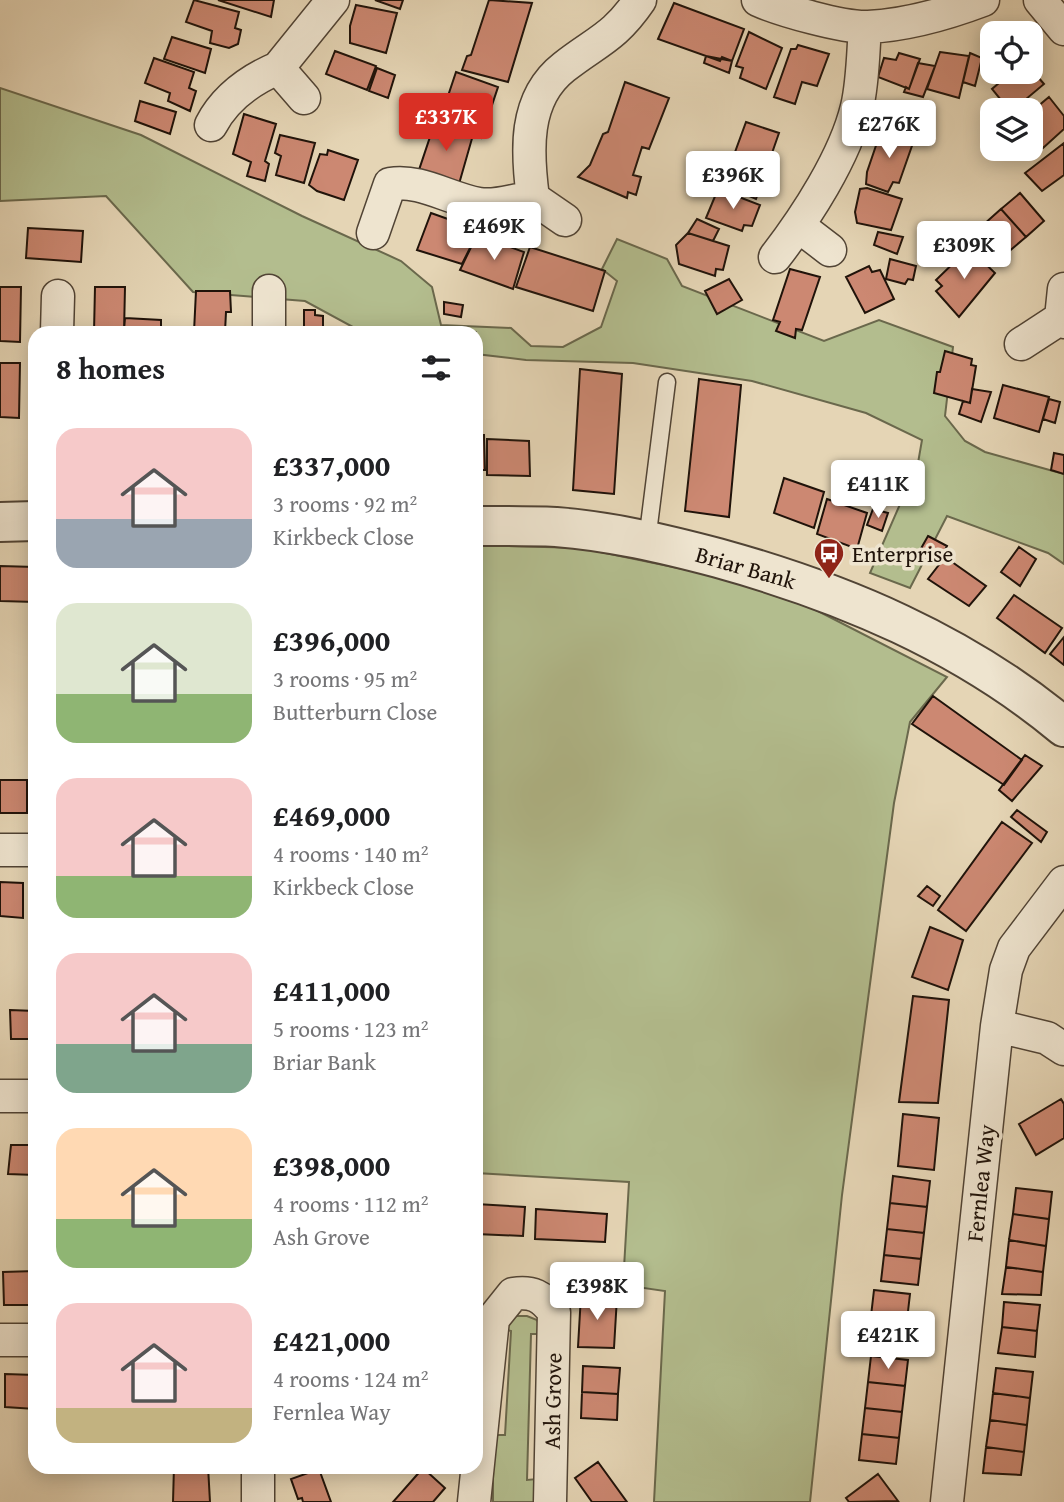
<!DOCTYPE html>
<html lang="en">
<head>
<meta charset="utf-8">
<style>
	:root { --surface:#fff; --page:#f2f2f2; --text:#202124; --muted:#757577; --accent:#d93025 }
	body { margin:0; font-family:"Gentium Book Plus",serif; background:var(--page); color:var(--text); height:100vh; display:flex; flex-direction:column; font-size:26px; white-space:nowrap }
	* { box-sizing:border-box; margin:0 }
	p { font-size:23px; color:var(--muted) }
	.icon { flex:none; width:38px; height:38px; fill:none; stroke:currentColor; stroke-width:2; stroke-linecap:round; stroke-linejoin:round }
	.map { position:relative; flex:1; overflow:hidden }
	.drawer { position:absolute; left:28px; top:326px; width:455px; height:1148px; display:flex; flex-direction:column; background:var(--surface); border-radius:21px; box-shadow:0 4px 18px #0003 }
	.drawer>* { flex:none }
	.buttons { position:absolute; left:980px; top:21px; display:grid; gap:14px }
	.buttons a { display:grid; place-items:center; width:63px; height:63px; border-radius:14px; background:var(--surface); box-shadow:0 4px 18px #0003; font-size:35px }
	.price { position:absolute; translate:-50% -60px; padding:0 16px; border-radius:7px; background:#fff; color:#222; font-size:23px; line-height:46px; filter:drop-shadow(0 2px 4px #0008) }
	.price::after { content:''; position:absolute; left:50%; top:42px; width:21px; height:16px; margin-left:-10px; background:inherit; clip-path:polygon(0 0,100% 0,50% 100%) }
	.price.current { background:var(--accent); color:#fff }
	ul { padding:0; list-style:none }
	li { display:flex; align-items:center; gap:21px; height:175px; padding:0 28px }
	li span { display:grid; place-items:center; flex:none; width:196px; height:140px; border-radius:21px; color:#555 }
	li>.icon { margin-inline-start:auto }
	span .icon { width:84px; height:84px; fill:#fffc; stroke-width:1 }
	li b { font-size:30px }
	h2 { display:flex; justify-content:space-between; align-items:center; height:84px; padding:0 28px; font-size:30px }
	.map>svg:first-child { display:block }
</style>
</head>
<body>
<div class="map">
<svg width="1064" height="1502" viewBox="0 0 1064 1502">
	<rect width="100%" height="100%" fill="#e5d5b5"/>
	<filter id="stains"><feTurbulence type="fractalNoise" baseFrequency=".00286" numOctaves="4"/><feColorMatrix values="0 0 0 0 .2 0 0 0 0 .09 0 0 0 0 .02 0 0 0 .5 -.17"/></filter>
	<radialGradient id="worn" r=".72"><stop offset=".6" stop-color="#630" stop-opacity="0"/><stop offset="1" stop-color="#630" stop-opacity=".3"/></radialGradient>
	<path fill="#b3bd8e" stroke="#6a684c" stroke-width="2" d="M0,88L141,135L302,216L401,261L432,287L441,325L511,328L531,346L563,347L601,327L617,281L602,269L617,239L667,259L682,286L824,341L879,320L953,347L945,416L965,441L985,452L1064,474V564L1048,553L947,516L910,588L870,573L918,463L922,440L866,413L752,381L633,363L526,360L476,354V332H362L305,301L193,292L106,196L0,201Z
		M476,545L581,548L717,576L812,608L947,677L910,722L894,803L842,1195L810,1502H654L665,1291L623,1285L629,1182L476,1173Z
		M515,1316H527L537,1320L543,1334H531L527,1480L537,1479L536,1502H493V1435H505L511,1331L502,1329Z"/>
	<path fill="#cc8872" stroke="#20130a" stroke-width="2" d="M194,0L239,12L235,28L241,30L238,44L229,48L210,43L212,31L186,22Z
		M218,0H274L271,17Z
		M375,0H403L400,9Z
		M489,0L532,3L508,82L462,70L467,56L471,55Z
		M674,3L744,29L732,61L722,57L720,61L658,39Z
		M356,5L397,13L386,53L350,43V26Z
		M749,32L782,48L766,89L740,78L743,68L736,66Z
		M172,37L211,49L205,73L164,59Z
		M798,45L829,54L817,86L802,82L795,104L774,97L791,49H796Z
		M335,51L376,66L367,90L326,74Z
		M940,52L969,56L959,98L927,89Z
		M899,53L920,59L909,89L878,77L884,58L896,60Z
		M970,53L982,58L975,86L963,82Z
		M706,56L732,61L729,73L704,63Z
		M154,58L194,72L189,88L196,91L190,111L168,101L170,93L145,83Z
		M918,63L935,66L923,97L904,92L906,87L909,89Z
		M377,68L395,75L388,98L369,91Z
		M1031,69L1044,84L1013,110H1009L992,89L999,83L996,80L1006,72H1031Z
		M456,72L498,87L481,138L439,123Z
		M625,82L669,98L649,149L642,147L633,175L641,177L636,195L628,192L627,198L578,177L590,165L603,134L608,132Z
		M1049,97L1064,116V129L1043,148L1031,132V112Z
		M140,101L176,112L170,134L135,121Z
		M244,114L276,124L265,161L269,164L265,181L247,176L251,162L233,154Z
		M435,122L473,135L459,184L419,170Z
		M746,122L779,133L756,199L723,185Z
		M882,128L914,140L899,183L893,182L888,192L866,184L867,172Z
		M280,135L315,143L304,183L276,175L281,156L275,153Z
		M1064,143V175L1042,191L1025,173Z
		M328,150L358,160L344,200L317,191L309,185L320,154L327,155Z
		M715,153L733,156L723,185L714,172Z
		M867,188L902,199L891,230L857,223L855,212L860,189Z
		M718,189L760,205L752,226L744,225L742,231L706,218Z
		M1020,193L1044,221L1026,237L1001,209Z
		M1001,209L1026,237L1007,253L983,225Z
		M431,213L479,230L462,264L417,250Z
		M697,219L719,229L713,241L688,233Z
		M28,228L83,231L81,262L26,258Z
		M878,232L903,237L897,254L874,245Z
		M688,233L729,246L723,270L716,269L715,276L679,264L676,245Z
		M485,238L524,252L513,289L460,270L475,239L482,242Z
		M530,247L605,271L593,311L516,287Z
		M969,248L995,273L959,317L936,291L942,286L936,280Z
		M890,259L916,266L913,280L908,279L905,284L886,279Z
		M869,266L872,272L880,270L894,299L865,313L846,277Z
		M790,269L820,277L802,330L796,329L795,338L776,331L780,322L773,320Z
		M729,279L742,300L717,314L705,291Z
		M0,287H21L20,342L0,341Z
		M95,287H125L124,332H94Z
		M196,291H230L231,312H226L225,332H194Z
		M444,302L463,305L461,317L444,314Z
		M304,310H315V315L323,316V332H304Z
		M125,318L161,320V331L124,330Z
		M945,351L972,359L971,365L976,366L970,403L934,393L937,372H940Z
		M0,363H20L19,418L0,417Z
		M580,369L622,374L614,494L573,490Z
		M699,379L741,385L729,517L685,511Z
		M1003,385L1049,397L1039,432L994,418Z
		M972,389L991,392L981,422L959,414L963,401L970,403Z
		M1049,399L1060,402L1055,423L1043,419Z
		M476,435H484L485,470H476Z
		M487,439L529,441L530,476L487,475Z
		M1054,453L1064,455V474L1051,470Z
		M784,478L824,492L814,528L774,513Z
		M827,499L867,513L857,549L817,534Z
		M873,509L888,513L882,531L867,525Z
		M928,536L947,546L940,561L919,552Z
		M1019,547L1036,559L1020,586L1001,572Z
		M945,557L986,586L969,606L928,579Z
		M0,566L35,567V602L0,601Z
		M1014,595L1062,628L1045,653L997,618Z
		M1064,637V665L1050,654Z
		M933,696L1022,760L1004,785L912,724Z
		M1025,755L1042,766L1012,801L999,790Z
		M0,780H27V813H0Z
		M1017,810L1047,832L1041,842L1011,817Z
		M1002,822L1032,843L966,931L938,910Z
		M0,882L23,883V918L0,916Z
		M927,886L940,896L933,906L918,896Z
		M930,927L963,940L948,990L912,977Z
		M913,996L949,1000L938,1103L899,1102Z
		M10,1010L35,1011V1039H11Z
		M1061,1099L1064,1104V1138L1036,1155L1019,1124Z
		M903,1114L939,1118L934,1170L898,1166Z
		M11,1145H35V1175L8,1174Z
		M893,1176L930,1181L927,1207L890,1203Z
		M1016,1188L1052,1192L1049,1219L1013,1214Z
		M890,1203L927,1207L924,1233L887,1229Z
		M476,1204L525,1207L523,1236L476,1234Z
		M536,1209L607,1214L605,1242L535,1239Z
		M1013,1214L1049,1219L1046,1246L1009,1240Z
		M887,1229L924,1233L921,1259L884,1255Z
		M1009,1240L1046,1246L1043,1272L1006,1267Z
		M884,1255L921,1259L918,1285L881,1281Z
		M1006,1267L1043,1272L1041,1295L1002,1294Z
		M35,1271V1305H4L3,1272Z
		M874,1290L910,1294L907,1320L871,1316Z
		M581,1295L617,1297L614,1348L578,1347Z
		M1004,1302L1040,1305L1037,1331L1002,1327Z
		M871,1316L907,1320L904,1346L869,1342Z
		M1002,1327L1037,1331L1035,1357L998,1353Z
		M871,1356L908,1360L905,1386L868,1382Z
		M583,1366L620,1368L618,1394L582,1392Z
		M996,1368L1033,1372L1030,1398L993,1393Z
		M5,1374L35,1375V1409L5,1407Z
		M868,1382L905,1386L902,1412L865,1408Z
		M582,1392L618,1394L617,1420L581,1418Z
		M993,1393L1030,1398L1027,1425L990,1420Z
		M865,1408L902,1412L899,1438L862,1434Z
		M990,1420L1027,1425L1024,1452L986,1447Z
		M862,1434L899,1438L896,1464L859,1460Z
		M986,1447L1024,1452L1021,1475L983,1473Z
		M598,1462L627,1502H592L575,1478Z
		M174,1466H208L210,1502H173Z
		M423,1468L445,1488L433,1502H393Z
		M319,1469L331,1502H303L302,1498L298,1499L291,1479Z
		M878,1474L898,1501L849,1502L846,1498Z"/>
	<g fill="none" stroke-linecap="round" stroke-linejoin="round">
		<g stroke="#514435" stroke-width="19">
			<path id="service" d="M647,541L667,382"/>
		</g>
		<g stroke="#514435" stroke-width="35">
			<path id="minor" d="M758,0C780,10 844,28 868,27C907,25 946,14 983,0
				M1040,0L1064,29
				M304,98L278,68L333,0
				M211,125C225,98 250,80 278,68
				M533,198L565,220
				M800,227L830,250
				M373,233L390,184C421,179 449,199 479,204C498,207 514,199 533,198C527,153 523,99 564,67C597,41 614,38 640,0
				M775,257C806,217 845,157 857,107C863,82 863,53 865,27
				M1064,289L1061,318L1064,322
				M57,332L58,296
				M269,332V291
				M1021,344L1061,318
				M0,850H35
				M997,1026L1047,1038L1064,1049
				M0,1096H35
				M0,1340H35
				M258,1466V1502
				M474,1502L493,1319L513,1294C532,1291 542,1296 554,1312L550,1502
				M947,1502L997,1026L1006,970L1014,948L1064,882"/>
		</g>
		<g stroke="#514435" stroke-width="42">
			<path id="tertiary" d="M0,522L35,521
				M476,526C503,526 529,526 556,527C610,531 665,544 718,558C844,593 963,643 1064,727"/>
		</g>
		<use href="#service" stroke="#eee4cf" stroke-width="16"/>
		<use href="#minor" stroke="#eee4cf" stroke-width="32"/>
		<use href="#tertiary" stroke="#eee4cf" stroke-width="38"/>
	</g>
	<defs>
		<g id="bus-pin" transform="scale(1.575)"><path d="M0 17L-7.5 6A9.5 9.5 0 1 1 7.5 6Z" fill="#8f2418" stroke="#eee4cf"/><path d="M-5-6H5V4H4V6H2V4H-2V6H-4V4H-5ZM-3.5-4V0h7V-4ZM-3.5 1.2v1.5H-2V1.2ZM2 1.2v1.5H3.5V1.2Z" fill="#fff"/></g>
	</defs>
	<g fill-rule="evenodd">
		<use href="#bus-pin" x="829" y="553"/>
	</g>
	<g text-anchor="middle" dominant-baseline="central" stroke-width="7" stroke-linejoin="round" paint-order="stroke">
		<g font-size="23" fill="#20130a" stroke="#eee4cf" text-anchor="start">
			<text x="852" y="553">Enterprise</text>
		</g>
		<g font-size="23" fill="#20130a" stroke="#eee4cf">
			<text transform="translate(746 567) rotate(16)">Briar Bank</text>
			<text transform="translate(980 1183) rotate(-84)">Fernlea Way</text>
			<text transform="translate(552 1401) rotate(-89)">Ash Grove</text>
		</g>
	</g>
	<rect width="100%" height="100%" filter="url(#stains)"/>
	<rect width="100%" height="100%" fill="url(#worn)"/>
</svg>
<div class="buttons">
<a><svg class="icon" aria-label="locate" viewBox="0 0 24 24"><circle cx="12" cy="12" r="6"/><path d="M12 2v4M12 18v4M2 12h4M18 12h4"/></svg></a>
<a><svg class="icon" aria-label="layers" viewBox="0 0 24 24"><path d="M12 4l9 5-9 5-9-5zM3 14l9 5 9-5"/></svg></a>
</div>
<b class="price current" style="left:446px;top:153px">£337K</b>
<b class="price" style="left:889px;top:160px">£276K</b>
<b class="price" style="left:733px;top:211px">£396K</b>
<b class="price" style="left:494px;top:262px">£469K</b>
<b class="price" style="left:964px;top:281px">£309K</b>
<b class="price" style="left:878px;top:520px">£411K</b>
<b class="price" style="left:597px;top:1322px">£398K</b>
<b class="price" style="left:888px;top:1371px">£421K</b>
<section class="drawer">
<h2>8 homes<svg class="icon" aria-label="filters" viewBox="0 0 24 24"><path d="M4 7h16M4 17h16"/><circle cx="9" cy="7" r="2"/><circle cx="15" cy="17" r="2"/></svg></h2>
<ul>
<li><span style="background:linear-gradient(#f6c9c9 65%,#9aa5b1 0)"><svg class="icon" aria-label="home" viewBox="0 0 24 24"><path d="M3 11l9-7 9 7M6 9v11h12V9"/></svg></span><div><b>£337,000</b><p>3 rooms · 92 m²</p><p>Kirkbeck Close</p></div></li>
<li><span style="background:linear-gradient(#dfe7d0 65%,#8fb573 0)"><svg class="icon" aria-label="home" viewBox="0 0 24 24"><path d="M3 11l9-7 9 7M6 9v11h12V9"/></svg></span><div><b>£396,000</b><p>3 rooms · 95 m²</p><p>Butterburn Close</p></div></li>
<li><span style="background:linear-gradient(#f6c9c9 70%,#8fb573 0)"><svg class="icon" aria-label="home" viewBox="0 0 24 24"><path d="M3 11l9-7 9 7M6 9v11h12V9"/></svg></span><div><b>£469,000</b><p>4 rooms · 140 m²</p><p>Kirkbeck Close</p></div></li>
<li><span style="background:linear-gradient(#f6c9c9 65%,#7fa58c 0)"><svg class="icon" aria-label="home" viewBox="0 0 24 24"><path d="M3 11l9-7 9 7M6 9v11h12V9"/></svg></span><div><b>£411,000</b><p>5 rooms · 123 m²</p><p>Briar Bank</p></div></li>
<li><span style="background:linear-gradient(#ffd9b3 65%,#8fb573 0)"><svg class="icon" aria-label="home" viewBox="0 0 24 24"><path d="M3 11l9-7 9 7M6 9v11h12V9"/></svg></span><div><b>£398,000</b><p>4 rooms · 112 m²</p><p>Ash Grove</p></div></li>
<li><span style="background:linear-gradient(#f6c9c9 75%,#c2b280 0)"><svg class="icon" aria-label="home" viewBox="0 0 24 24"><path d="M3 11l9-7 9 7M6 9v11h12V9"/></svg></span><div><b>£421,000</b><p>4 rooms · 124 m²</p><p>Fernlea Way</p></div></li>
</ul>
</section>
</div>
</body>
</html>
